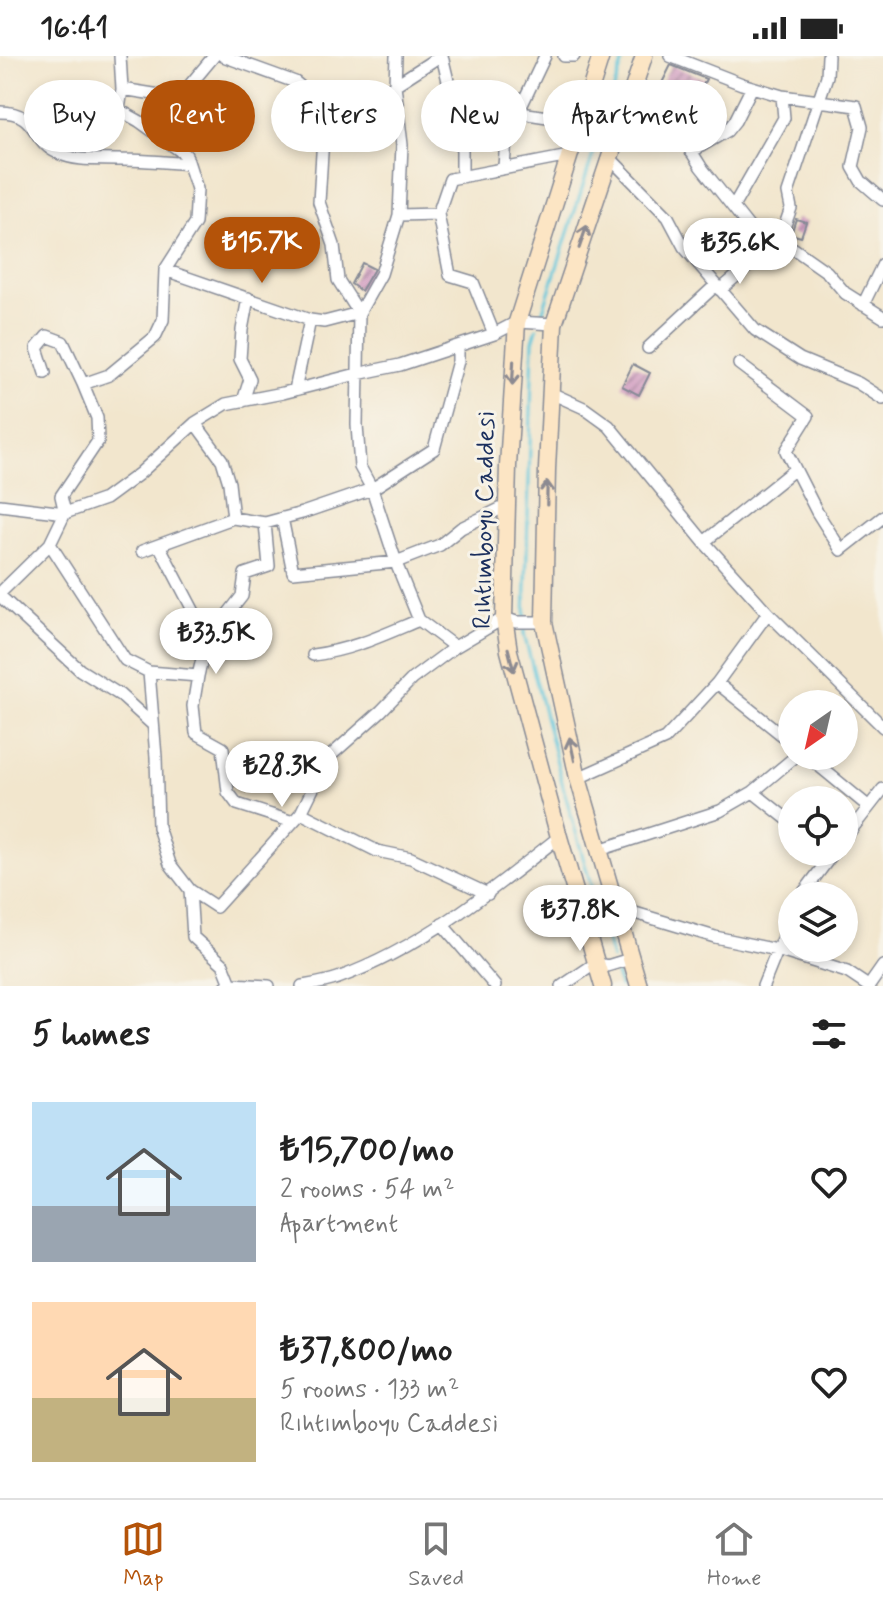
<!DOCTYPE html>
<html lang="en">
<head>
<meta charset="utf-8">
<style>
	:root { --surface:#fff; --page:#f6f6f6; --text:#222; --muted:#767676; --line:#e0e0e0; --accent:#b45309 }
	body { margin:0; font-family:Mynerve,sans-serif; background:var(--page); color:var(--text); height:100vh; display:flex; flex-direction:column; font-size:30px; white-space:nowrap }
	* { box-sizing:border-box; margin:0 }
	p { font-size:26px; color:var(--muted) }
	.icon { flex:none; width:44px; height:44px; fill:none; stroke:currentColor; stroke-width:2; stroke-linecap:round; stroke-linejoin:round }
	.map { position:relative; height:930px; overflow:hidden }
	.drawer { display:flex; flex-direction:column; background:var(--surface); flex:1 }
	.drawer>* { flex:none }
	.guide { position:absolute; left:24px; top:24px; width:836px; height:72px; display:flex; gap:16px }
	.needle { width:52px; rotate:214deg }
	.tools { position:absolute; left:778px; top:634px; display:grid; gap:16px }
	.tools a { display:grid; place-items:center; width:80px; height:80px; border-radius:50%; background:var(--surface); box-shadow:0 4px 12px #0003; font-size:40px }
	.price { position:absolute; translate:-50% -68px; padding:0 18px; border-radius:28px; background:#fff; color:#222; font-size:26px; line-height:52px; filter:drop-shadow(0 2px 4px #0008) }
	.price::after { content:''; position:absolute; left:50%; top:48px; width:24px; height:18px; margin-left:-12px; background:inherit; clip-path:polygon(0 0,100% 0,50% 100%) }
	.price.active { background:var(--accent); color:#fff }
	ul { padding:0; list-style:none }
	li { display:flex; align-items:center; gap:24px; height:200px; padding:0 32px }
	li span { display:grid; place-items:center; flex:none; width:224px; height:160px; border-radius:0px; color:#555 }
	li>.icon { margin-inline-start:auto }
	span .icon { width:96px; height:96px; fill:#fffc; stroke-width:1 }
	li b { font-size:34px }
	h2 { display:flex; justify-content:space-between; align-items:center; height:96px; padding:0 32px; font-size:34px }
	.tag { padding:0 28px; border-radius:36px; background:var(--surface); box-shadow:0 4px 12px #0003; font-size:28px; line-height:72px }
	.tag.active { background:var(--accent); color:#fff }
	.status { display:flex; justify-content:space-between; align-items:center; height:56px; padding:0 40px; background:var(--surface); direction:ltr }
	.status svg { height:22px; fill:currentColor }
	.tabs { display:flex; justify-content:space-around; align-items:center; height:112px; border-top:2px solid var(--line); background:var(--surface); font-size:22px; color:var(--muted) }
	.tabs a { display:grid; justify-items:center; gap:4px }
	.tabs .active { color:var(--accent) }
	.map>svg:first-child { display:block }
</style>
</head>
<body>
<div class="status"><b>16:41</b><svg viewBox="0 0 49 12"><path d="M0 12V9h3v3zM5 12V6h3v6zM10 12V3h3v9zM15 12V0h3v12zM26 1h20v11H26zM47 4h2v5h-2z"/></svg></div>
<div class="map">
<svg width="883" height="930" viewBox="0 0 883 930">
	<defs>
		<pattern id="building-hatch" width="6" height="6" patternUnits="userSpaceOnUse" patternTransform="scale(2)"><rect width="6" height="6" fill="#d5a5c5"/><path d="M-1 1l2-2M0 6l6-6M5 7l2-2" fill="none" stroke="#ac87a3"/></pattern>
	</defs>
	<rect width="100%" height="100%" fill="#f7f3e8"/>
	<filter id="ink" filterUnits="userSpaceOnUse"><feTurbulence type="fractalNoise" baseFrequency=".0125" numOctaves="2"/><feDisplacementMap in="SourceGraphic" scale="16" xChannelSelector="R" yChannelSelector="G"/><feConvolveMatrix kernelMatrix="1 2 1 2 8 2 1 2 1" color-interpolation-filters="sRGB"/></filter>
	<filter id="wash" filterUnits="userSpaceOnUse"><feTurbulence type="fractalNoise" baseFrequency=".006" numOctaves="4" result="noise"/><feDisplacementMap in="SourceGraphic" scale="32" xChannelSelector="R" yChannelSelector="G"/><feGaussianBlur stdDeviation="1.8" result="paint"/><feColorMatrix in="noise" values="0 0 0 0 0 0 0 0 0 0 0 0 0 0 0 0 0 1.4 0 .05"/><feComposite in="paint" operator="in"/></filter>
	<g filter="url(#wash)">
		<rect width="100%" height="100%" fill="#f2e6cd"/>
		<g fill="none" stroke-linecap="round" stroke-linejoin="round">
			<path stroke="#60c7dd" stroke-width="3" d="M540,264L622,8
				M525,563L533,285L537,272
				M524,571V578L565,738L612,903
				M614,911L620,930"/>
		</g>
		<g id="blocks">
			<path fill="url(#building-hatch)" d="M671,9L706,23L690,55L668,44L658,35Z
				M796,163L806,166L801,181L791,178Z
				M362,207L374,213L361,235L351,228Z
				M633,308L650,317L639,339L622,330Z"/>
		</g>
	</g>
	<g filter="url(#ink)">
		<use href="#blocks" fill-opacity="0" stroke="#868a96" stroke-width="2"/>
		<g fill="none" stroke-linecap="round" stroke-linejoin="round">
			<g stroke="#868a96" stroke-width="14">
				<path id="street" d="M396,0L395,29L402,89L399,159L381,218L359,257L357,369L360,411L372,433L398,512L419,564L455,591
					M442,0L455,54L451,80L462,83V120
					M564,0H574
					M670,0L742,28L782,40L856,50L862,71L853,111L861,125L883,144
					M636,25L665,53L701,111L767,194
					M122,33L179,42L214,0
					M455,54L508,55L580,66
					M0,56C39,56 30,85 58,97C78,106 98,103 120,104C143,104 166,106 189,108
					M518,57L545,0
					M324,65L395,29L440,0
					M691,96L727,75L735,65L752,31
					M610,102L668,161L684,191L755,274L800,303L858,327L883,343
					M504,111L508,55
					M733,151L784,62L782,40
					M399,159L438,158
					M780,183L827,216L845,237L883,261
					M165,214L310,264L324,266L359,257L338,224L334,189L319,146L324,65L317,44L295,26L223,0
					M720,234L780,183L791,152L788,137L827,20L828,0
					M863,249L883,208
					M494,278L473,226L450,219L438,158L450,123L569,100
					M648,292L716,229
					M739,308L808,360L786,395L817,456L841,494L883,461
					M83,328L109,319L155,281L163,264L165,214L195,167L197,133L186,99L139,65L119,54L122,33L120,0
					M295,334L310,264
					M551,337L584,352L609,370L704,486L768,557L883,671
					M243,345L250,323L240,303L242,274L248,242
					M195,367L222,404L229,427L233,462L265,467L302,457L372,433L434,393L458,305V291
					M0,449L65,457L105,443L139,418L195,367L226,348L283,337L357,318L400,309L494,278L517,266L554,268
					M282,462L293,516L396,506L440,489L461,472L506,450
					M265,467L269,510L245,518L242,540L206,586L198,620L193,650L196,677L223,692L228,736L237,748L293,766
					M704,486L795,413
					M50,488L125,604L149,616L198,620
					M159,489L193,554L206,586
					M142,495L233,462
					M0,537L50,488L65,457L61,440L98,385L97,362L83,328L63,286L47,280L37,292L45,317
					M0,540L80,614L120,639L153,669
					M313,599C352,594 383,579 419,564
					M149,616L156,701L158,771L170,808L190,834L216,851L301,757L328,702L381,655L412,623L455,591L504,562L516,566H544
					M717,627L792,687
					M807,700L869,751
					M578,722L665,683L717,627L768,557
					M753,736L792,767
					M301,757L377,795L411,802L488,838
					M844,783L883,733
					M599,794L720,755L753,736L796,700
					M190,834L193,881L223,908L231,928
					M801,840L834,796
					M615,851L715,881L777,894L847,916L868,930
					M442,868L495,930
					M226,930L231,928L269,930
					M302,930C314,928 327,926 338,922C421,892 491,835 559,781
					M562,930L596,907L607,910L630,903
					M763,930L792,858
					M869,930L883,910"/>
			</g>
			<g stroke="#868a96" stroke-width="19">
				<path id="secondary" d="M601,0L517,266L508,410L504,562L509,595L559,781L603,930
					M639,930L578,722L544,566L547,413L554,268L644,0"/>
			</g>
			<use href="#street" stroke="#fff" stroke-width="11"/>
			<use href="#secondary" stroke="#fce5c4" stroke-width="16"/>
		</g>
		<defs><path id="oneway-shaft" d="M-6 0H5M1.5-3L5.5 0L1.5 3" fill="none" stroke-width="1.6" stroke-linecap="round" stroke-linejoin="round" transform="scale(2)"/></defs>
		<g stroke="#8c8a91">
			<use href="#oneway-shaft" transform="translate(583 181) rotate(-71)"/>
			<use href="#oneway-shaft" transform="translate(513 317) rotate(93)"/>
			<use href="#oneway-shaft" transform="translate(547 437) rotate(-89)"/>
			<use href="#oneway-shaft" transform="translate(511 604) rotate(76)"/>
			<use href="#oneway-shaft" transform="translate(572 693) rotate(-102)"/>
		</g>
	</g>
	<g text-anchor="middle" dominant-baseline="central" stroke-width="6" stroke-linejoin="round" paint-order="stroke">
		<g font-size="26" fill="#1b2f5e" stroke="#f7f3e8">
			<text transform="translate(485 464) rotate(-89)">Rıhtımboyu Caddesi</text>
		</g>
	</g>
</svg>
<div class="tools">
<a><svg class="needle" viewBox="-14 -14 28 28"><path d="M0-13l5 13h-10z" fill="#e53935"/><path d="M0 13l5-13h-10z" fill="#767676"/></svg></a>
<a><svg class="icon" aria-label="locate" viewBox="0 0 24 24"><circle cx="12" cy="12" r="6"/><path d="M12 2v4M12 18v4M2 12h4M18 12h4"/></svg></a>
<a><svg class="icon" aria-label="layers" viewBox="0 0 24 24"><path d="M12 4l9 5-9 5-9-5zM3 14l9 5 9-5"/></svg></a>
</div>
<b class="price active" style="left:262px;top:229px">₺15.7K</b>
<b class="price" style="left:740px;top:230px">₺35.6K</b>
<b class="price" style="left:216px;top:620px">₺33.5K</b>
<b class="price" style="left:282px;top:753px">₺28.3K</b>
<b class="price" style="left:580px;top:897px">₺37.8K</b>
<div class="guide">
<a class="tag">Buy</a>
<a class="tag active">Rent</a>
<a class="tag">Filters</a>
<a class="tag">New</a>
<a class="tag">Apartment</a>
</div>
</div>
<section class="drawer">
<h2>5 homes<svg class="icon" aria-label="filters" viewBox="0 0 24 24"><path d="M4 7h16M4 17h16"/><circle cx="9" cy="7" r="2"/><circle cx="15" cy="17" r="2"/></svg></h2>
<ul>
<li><span style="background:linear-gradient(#bfe0f5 65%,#9aa5b1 0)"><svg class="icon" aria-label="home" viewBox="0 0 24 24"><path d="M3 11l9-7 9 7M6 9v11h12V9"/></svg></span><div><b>₺15,700/mo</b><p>2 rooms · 54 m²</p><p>Apartment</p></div><svg class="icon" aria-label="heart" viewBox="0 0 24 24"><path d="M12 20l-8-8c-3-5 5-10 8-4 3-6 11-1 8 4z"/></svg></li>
<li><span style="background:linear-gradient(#ffd9b3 60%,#c2b280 0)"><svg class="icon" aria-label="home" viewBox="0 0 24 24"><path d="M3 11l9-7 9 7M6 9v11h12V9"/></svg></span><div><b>₺37,800/mo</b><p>5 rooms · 133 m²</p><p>Rıhtımboyu Caddesi</p></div><svg class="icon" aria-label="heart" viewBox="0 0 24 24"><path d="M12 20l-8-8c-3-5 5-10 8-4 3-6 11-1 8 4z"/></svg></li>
</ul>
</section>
<nav class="tabs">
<a class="active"><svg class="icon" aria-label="map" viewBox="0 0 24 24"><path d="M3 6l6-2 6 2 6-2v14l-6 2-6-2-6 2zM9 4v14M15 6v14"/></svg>Map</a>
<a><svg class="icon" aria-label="saved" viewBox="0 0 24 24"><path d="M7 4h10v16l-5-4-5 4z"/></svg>Saved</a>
<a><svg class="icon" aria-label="home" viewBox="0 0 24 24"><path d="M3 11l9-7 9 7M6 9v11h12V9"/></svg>Home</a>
</nav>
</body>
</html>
